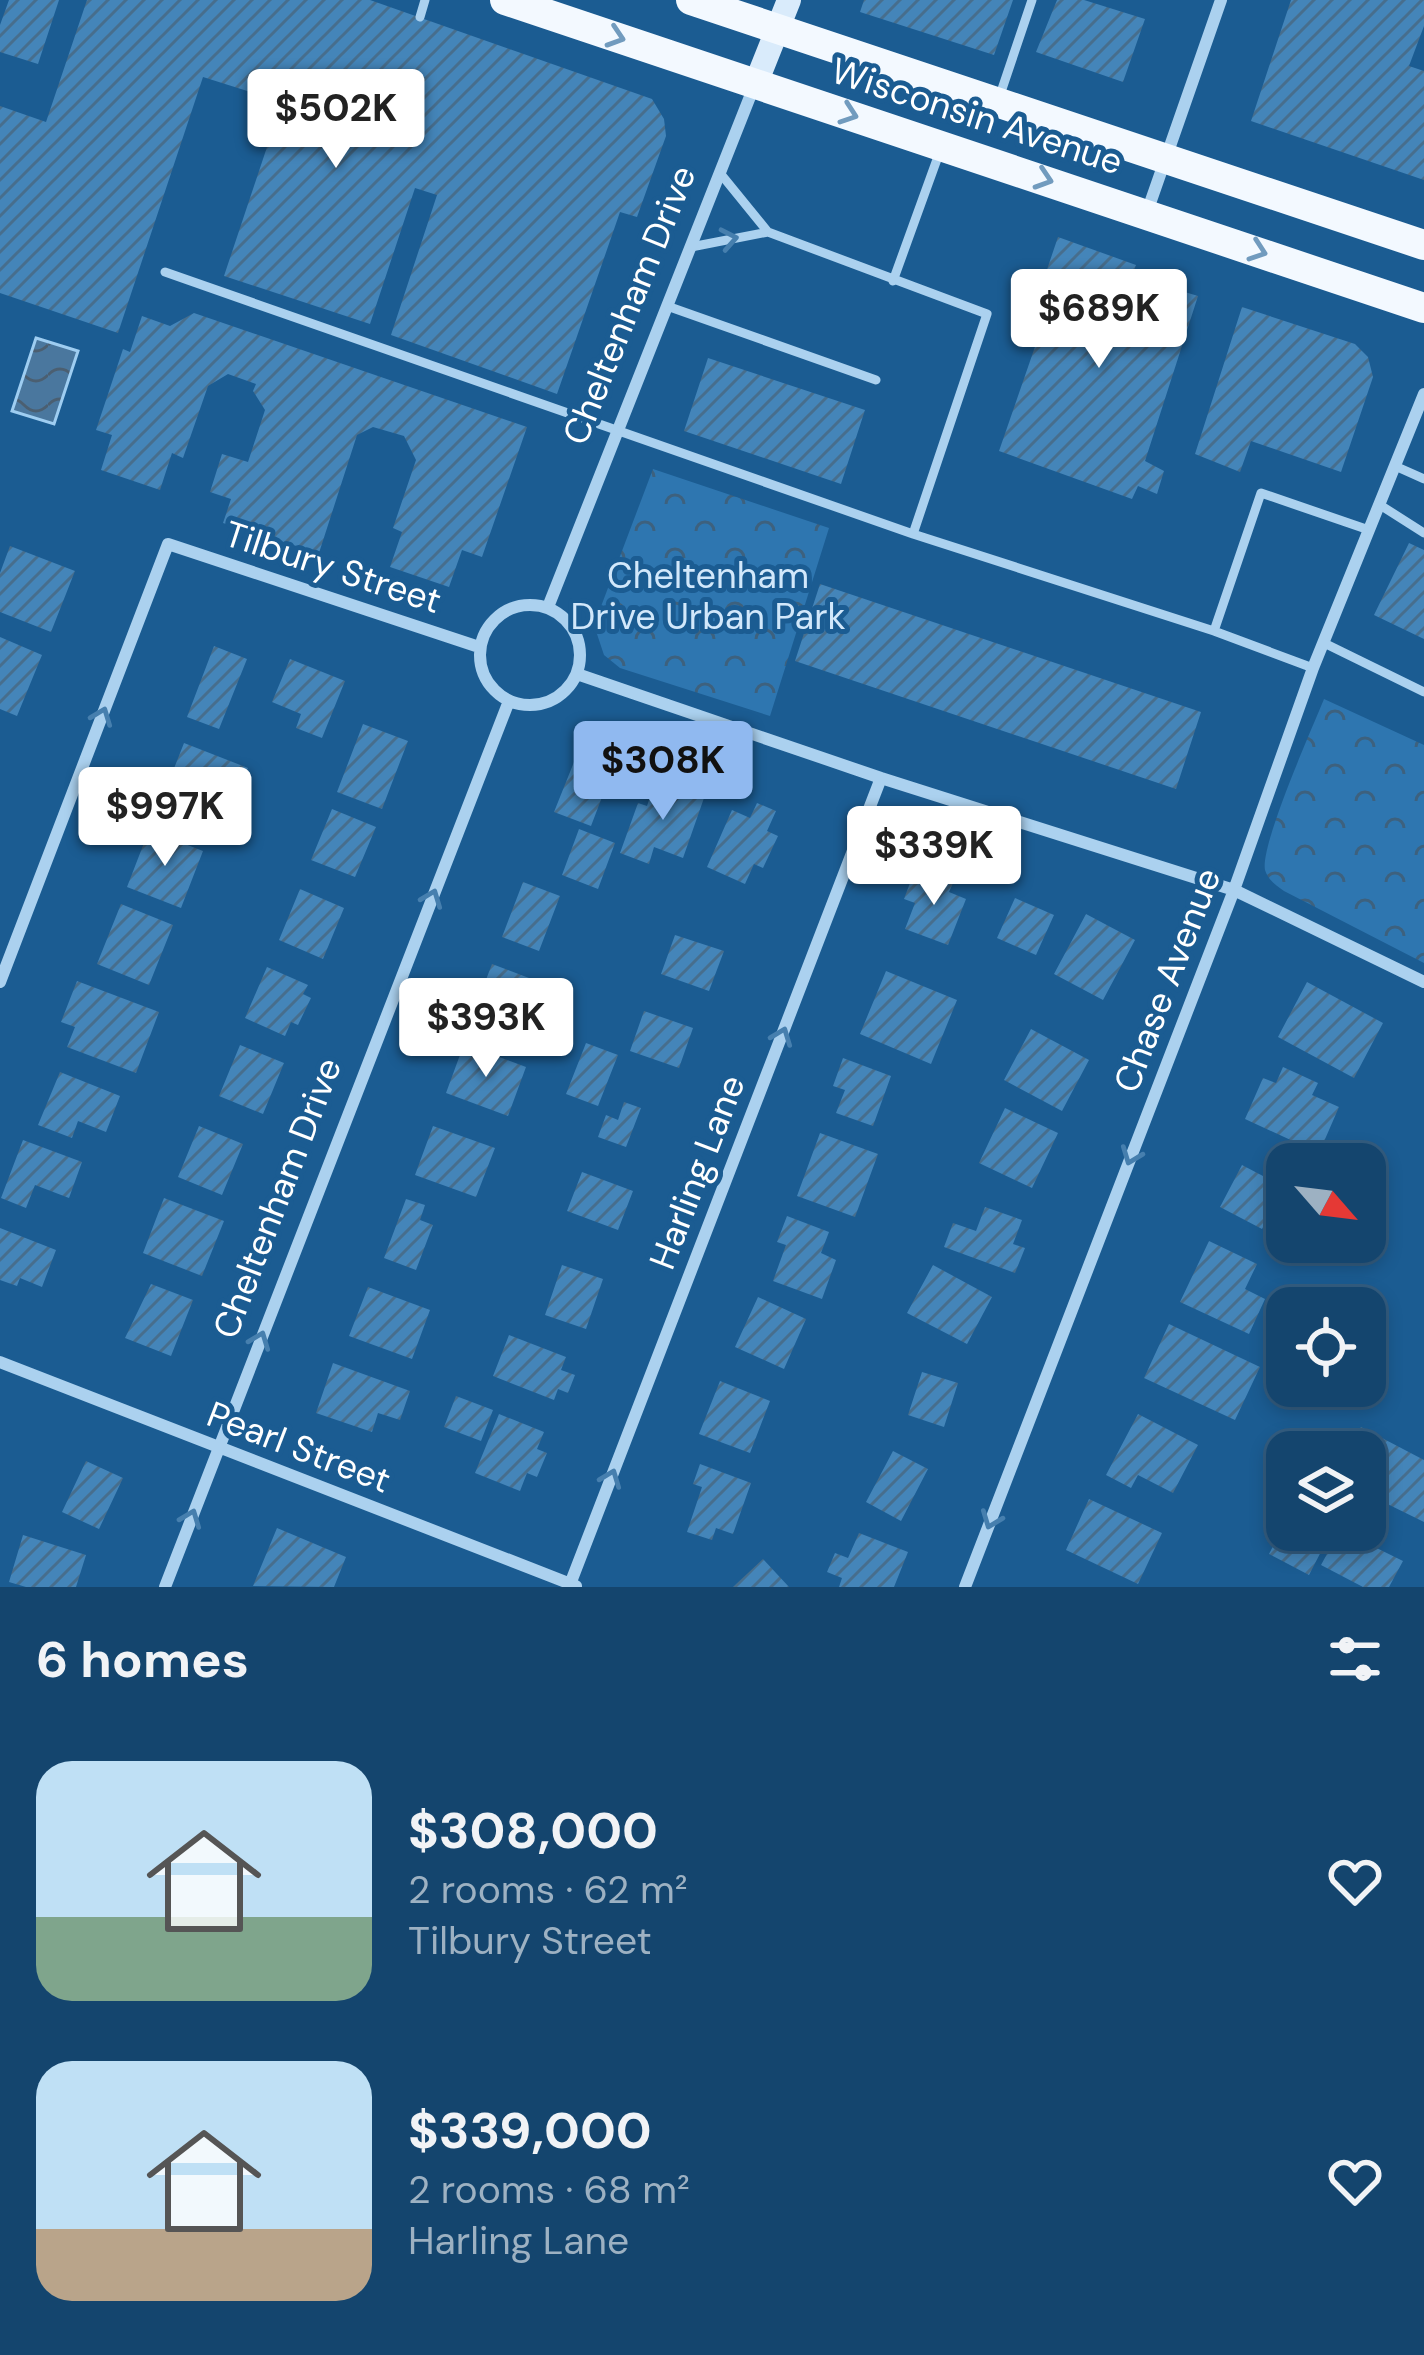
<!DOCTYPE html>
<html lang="en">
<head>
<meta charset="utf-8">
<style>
	:root { --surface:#14456e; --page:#214f76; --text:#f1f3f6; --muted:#9db1c2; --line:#335d81; --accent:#90b9f0 }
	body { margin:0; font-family:"DM Sans",sans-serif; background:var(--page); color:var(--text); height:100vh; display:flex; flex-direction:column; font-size:45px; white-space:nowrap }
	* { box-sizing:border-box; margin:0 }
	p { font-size:39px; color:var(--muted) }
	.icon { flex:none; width:66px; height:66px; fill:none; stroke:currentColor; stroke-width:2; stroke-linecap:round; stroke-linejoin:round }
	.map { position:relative; height:1587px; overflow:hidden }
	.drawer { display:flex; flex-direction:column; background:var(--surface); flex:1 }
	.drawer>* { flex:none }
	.needle { width:78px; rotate:118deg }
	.tools { position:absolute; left:1266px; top:1143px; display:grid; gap:24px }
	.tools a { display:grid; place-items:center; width:120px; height:120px; border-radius:24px; background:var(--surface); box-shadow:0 6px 18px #0003,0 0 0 3px var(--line); font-size:60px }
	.price { position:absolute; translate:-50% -102px; padding:0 27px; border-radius:12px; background:#fff; color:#222; font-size:39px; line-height:78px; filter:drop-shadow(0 3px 6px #0008) }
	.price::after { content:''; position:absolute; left:50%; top:72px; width:36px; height:27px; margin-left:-18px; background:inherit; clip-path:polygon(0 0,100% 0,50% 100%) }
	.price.current { background:var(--accent); color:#111 }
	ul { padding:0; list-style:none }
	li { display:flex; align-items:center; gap:36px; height:300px; padding:0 36px }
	li span { display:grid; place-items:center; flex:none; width:336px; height:240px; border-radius:36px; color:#555 }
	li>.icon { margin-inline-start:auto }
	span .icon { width:144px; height:144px; fill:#fffc; stroke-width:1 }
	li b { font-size:51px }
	h2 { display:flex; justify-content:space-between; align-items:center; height:144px; padding:0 36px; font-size:51px }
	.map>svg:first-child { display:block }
</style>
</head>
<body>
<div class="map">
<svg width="1424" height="1587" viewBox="0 0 1424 1587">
	<defs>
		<pattern id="park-crowns" width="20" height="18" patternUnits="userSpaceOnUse" patternTransform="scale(3)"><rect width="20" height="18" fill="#2e76b0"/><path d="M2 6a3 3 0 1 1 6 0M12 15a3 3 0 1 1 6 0" fill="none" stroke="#3d617e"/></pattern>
		<pattern id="water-waves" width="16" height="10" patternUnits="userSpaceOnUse" patternTransform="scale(3)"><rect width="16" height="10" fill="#4a779e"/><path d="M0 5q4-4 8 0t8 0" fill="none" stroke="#4b5f71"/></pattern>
		<pattern id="building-hatch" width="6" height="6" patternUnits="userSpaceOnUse" patternTransform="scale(3)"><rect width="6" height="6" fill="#4485b9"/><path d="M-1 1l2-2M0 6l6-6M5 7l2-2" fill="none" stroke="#476e8d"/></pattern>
	</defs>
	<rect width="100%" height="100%" fill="#1b5c92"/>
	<path fill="url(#park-crowns)" d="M653,469L829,528L770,716L620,668L604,655L594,625Z
		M1324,699L1424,745V963L1284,891C1276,885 1268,880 1265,870C1260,845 1312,729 1324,699Z"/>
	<path fill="url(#water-waves)" stroke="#9ecdf1" stroke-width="3" d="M36,338L78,351L54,424L12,411Z"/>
	<path fill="url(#building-hatch)" d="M9,0H59L38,64L0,52V25Z
		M87,0H370L652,99L664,119L666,136L637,217L620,212L557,394L391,335L437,195L415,188L370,324L224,276L282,102L203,77L118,333L0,293V106L46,122Z
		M864,0H1013L994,55L860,12Z
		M1057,0H1084L1145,19L1123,82L1036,52Z
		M1291,0H1424V26L1409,66L1424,71V180L1251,121Z
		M1058,237L1136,265L1132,276L1198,296L1145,461L1164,471L1157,494L1138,486L1132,499L999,451L1047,312L1034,308Z
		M1242,307L1355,344L1368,357L1373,377L1341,472L1251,441L1240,472L1195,454Z
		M194,313L527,427L482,557L462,550L449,587L390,567L402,532L393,528L416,460L404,436L373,427L357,435L319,553L223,523L231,499L210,492L222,454L248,462L265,410L253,391L256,384L228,374L208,386L183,458L172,453L160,490L101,470L112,435L96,430L123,349L130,352L142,316L170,326Z
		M708,358L865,410L841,484L684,431Z
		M1409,543L1424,550V639L1374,615Z
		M10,546L75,571L51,632L0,612V573Z
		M820,584L1201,712L1176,789L795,661Z
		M0,637L42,655L17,716L0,709Z
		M214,646L247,659L219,729L187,717Z
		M290,659L345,681L322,738L296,728L301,714L272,702Z
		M363,724L408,741L382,809L337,792Z
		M184,743L248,768L224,829L160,804Z
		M576,757L612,771L591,826L554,812Z
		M655,782L682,792L686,782L698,786L695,795L704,798L683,858L654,847L649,864L620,853L638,803L647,806Z
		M757,803L776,811L767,831L778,836L763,868L754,864L745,884L707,867L732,810L750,818Z
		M332,809L376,827L355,877L311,860Z
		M579,829L615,843L598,889L562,875Z
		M149,830L203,851L181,908L127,887Z
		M928,872L954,881L949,892L966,899L948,945L905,929L915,903L904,899L913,875L925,879Z
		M523,882L560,896L539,951L502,937Z
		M300,889L344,908L323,959L279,940Z
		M1015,898L1054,915L1036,955L997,938Z
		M121,904L173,925L149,985L97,964Z
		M1086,914L1135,940L1103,1000L1054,974Z
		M675,935L724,951L709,991L661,974Z
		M492,964L529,978L508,1033L471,1019Z
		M267,967L308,985L303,994L311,998L298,1025L291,1022L285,1036L245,1018Z
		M886,971L957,1000L931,1064L860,1034Z
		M77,981L159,1012L136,1073L67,1047L75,1027L61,1022Z
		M1307,982L1383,1023L1354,1078L1278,1037Z
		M644,1011L693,1028L679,1068L630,1051Z
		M1031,1029L1089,1060L1062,1111L1004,1080Z
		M586,1043L618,1055L598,1106L566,1094Z
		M464,1044L526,1067L508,1116L446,1093Z
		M240,1045L284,1063L263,1114L219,1096Z
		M843,1058L891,1076L873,1126L836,1113L845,1090L833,1086Z
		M1283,1067L1318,1083L1312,1095L1339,1107L1319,1153L1245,1119L1263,1078L1276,1083Z
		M60,1072L120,1096L106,1132L78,1121L72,1138L38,1125Z
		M624,1102L641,1108L626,1147L598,1137L606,1115L618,1120Z
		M1005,1108L1058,1133L1032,1188L979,1163Z
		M199,1126L243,1144L222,1195L178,1177Z
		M433,1126L495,1148L476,1197L415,1175Z
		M820,1133L878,1154L855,1217L797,1196Z
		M23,1140L82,1162L69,1198L35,1185L26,1208L1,1198Z
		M1242,1165L1284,1187L1262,1229L1220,1207Z
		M582,1172L633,1191L618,1230L567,1211Z
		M164,1198L224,1221L202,1276L143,1253Z
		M406,1199L425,1205L420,1220L433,1225L416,1270L384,1258Z
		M985,1207L1022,1220L1013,1244L1025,1248L1015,1273L944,1247L953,1223L976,1231Z
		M787,1216L829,1232L821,1253L836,1260L822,1299L773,1281L786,1245L777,1242Z
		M0,1228L56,1250L42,1287L20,1278L17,1286L0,1280Z
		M1209,1241L1257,1264L1245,1289L1265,1299L1249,1334L1180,1302Z
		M562,1265L603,1279L586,1329L545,1315Z
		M933,1265L992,1297L967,1344L907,1313Z
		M151,1284L193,1300L171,1356L125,1338Z
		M368,1287L430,1310L412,1359L349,1336Z
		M758,1297L806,1319L784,1369L735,1347Z
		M1169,1324L1260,1367L1235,1420L1144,1378Z
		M509,1335L566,1357L561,1370L575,1375L568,1393L558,1389L554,1400L493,1376Z
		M333,1363L410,1391L400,1420L378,1413L372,1432L316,1413Z
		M922,1372L958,1383L944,1427L908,1415Z
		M720,1381L770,1401L750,1453L699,1434Z
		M456,1396L493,1410L481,1441L444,1427Z
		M499,1414L544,1432L537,1449L547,1453L537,1477L527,1473L520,1491L475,1473Z
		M1138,1414L1198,1445L1173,1493L1138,1475L1131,1488L1106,1475Z
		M1361,1427L1424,1460V1522L1365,1493V1452H1348Z
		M893,1451L928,1469L901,1521L866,1502Z
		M86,1461L123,1478L99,1529L62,1512Z
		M700,1464L751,1483L733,1534L716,1528L712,1540L687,1532L702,1487L693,1484Z
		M1089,1499L1162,1533L1138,1584L1066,1550Z
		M1287,1520V1530H1304L1326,1542L1309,1575L1269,1554Z
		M277,1528L346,1557L334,1587L253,1586Z
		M1340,1530L1403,1561L1389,1587H1363L1321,1565Z
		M859,1533L908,1552L894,1587H839L842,1578L827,1572L835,1553L848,1558Z
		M23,1535L86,1555L76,1587H26L9,1582Z
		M763,1559L789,1587H733Z"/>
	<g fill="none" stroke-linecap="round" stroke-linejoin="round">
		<path stroke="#abd1ef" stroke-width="9" d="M420,17L425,0
			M1000,95L1032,0
			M691,247L768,232
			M165,272L913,534L987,314L768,232L720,173
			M893,281L940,151
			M667,306L876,380
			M1395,466L1424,479
			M1380,505L1424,533
			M913,534L1214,631
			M1324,643L1424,692
			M1313,668L1214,631L1261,493L1369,530"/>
		<path stroke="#abd1ef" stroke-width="12" d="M1147,212L1221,0
			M480 655a50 50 0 1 1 100 0a50 50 0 1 1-100 0Z
			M548,607L755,84
			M577,674L881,778L1234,890L1424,982
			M0,982L168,544L479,647
			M0,1362L576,1586
			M165,1587L509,701
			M569,1587L881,778
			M965,1587L1234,890L1313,668L1424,394"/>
		<path stroke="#d9ebfb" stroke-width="24" d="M756,83L789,0"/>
		<path stroke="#f3f9ff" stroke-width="30" d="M505,0L1424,308
			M691,0L1424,245"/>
	</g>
	<defs><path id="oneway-chevron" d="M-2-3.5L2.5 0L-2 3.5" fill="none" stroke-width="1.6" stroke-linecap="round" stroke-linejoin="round" transform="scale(3)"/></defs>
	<g stroke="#719bbe">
		<use href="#oneway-chevron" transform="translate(616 37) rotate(18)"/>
		<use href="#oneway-chevron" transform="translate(849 114) rotate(19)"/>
		<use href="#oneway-chevron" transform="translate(1044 179) rotate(18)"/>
		<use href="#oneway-chevron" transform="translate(1258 251) rotate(19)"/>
	</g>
	<g stroke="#467fae">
		<use href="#oneway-chevron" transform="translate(729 239) rotate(-11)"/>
		<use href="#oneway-chevron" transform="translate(102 716) rotate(-69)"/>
		<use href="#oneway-chevron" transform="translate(432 898) rotate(-69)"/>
		<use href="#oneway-chevron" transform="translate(782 1036) rotate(-69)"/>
		<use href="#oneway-chevron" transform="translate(1131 1156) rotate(111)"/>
		<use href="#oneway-chevron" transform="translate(260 1340) rotate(-69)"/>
		<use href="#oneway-chevron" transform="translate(611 1478) rotate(-69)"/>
		<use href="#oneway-chevron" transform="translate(191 1518) rotate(-69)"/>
		<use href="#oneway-chevron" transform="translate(991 1520) rotate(111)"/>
	</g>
	<g text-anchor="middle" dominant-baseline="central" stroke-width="10" stroke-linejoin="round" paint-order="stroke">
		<g font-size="36" fill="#fff" stroke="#1b5c92">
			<text transform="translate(977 116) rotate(18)">Wisconsin Avenue</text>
			<text transform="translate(629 305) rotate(-68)">Cheltenham Drive</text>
			<text transform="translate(333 567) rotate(18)">Tilbury Street</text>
			<text transform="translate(1167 980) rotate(-69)">Chase Avenue</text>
			<text transform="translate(697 1172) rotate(-69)">Harling Lane</text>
			<text transform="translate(277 1198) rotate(-69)">Cheltenham Drive</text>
			<text transform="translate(299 1447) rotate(21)">Pearl Street</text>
		</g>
		<g font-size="36" fill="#d2e8fb" stroke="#1b5c92">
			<text x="708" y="575">Cheltenham<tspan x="708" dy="41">Drive Urban Park</tspan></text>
		</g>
	</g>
</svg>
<div class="tools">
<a><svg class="needle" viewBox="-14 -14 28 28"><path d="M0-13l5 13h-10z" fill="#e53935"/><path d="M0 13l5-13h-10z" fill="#9db1c2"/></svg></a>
<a><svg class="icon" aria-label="locate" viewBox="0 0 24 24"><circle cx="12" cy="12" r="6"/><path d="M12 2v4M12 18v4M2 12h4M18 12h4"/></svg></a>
<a><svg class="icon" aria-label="layers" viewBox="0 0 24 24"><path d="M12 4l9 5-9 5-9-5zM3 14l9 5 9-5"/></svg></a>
</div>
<b class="price" style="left:336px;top:171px">$502K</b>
<b class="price" style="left:1099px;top:371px">$689K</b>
<b class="price current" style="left:663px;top:823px">$308K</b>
<b class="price" style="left:165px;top:869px">$997K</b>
<b class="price" style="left:934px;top:908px">$339K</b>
<b class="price" style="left:486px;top:1080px">$393K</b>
</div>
<section class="drawer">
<h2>6 homes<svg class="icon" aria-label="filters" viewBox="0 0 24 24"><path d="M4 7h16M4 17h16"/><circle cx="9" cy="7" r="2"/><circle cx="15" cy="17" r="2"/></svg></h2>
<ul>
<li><span style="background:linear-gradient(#bfe0f5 65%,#7fa58c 0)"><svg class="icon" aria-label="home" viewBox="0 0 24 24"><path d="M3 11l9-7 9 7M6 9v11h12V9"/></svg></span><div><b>$308,000</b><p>2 rooms · 62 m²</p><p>Tilbury Street</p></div><svg class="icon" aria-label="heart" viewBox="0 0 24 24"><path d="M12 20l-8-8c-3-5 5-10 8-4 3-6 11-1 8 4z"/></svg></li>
<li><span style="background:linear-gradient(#bfe0f5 70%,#b9a48a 0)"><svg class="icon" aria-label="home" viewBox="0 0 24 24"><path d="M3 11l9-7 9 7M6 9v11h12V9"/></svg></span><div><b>$339,000</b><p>2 rooms · 68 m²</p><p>Harling Lane</p></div><svg class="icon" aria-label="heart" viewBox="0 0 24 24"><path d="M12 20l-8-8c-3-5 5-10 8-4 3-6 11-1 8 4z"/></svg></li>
</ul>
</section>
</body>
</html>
